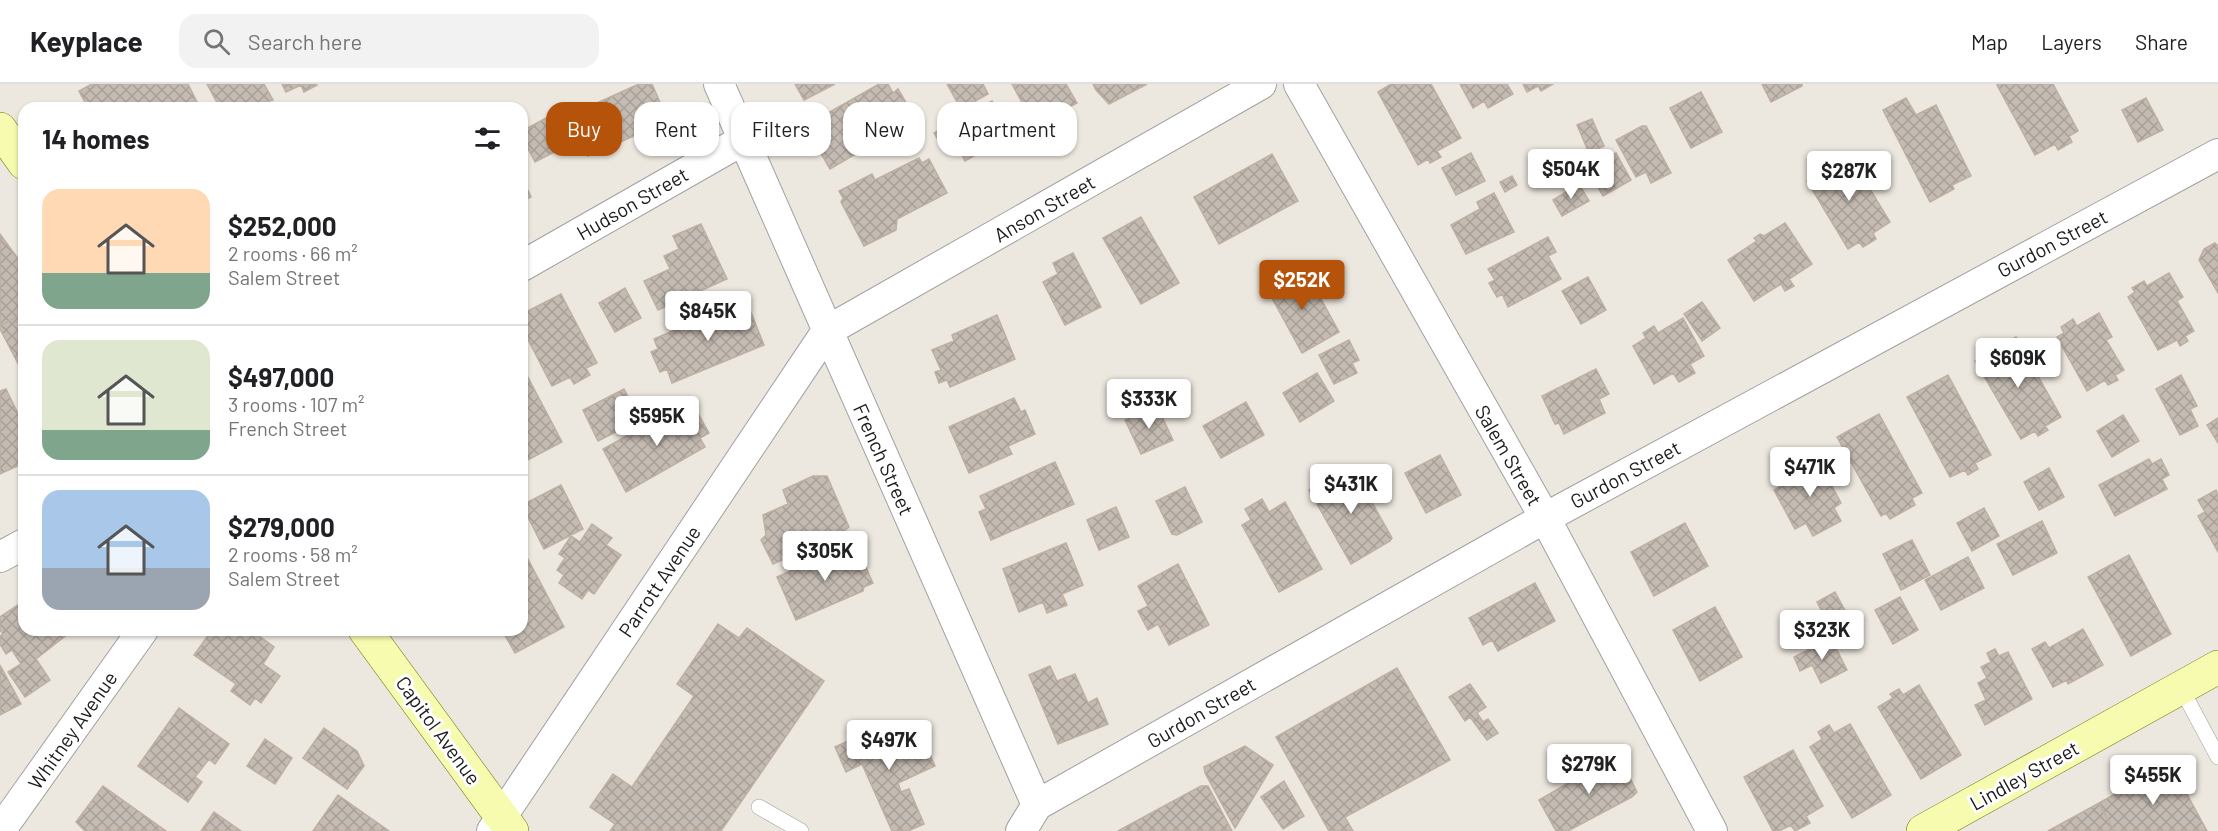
<!DOCTYPE html>
<html lang="en">
<head>
<meta charset="utf-8">
<style>
	:root { --surface:#fff; --page:#f2f2f2; --text:#202124; --muted:#757577; --line:#e0e0e0; --accent:#b45309 }
	body { margin:0; font-family:Barlow,sans-serif; background:var(--page); color:var(--text); height:100vh; display:flex; flex-direction:column; font-size:22px; white-space:nowrap }
	* { box-sizing:border-box; margin:0 }
	p { font-size:20px; color:var(--muted) }
	.icon { flex:none; width:33px; height:33px; fill:none; stroke:currentColor; stroke-width:2; stroke-linecap:round; stroke-linejoin:round }
	.map { position:relative; flex:1; overflow:hidden }
	.drawer { position:absolute; left:18px; top:18px; width:510px; height:534px; display:flex; flex-direction:column; background:var(--surface); border-radius:18px; box-shadow:0 2px 4px #0004 }
	.drawer>* { flex:none }
	.top-card { position:absolute; left:546px; top:18px; width:570px; height:54px; display:flex; gap:12px }
	.price { position:absolute; translate:-50% -51px; padding:0 14px; border-radius:6px; background:#fff; color:#222; font-size:20px; line-height:39px; filter:drop-shadow(0 2px 3px #0008) }
	.price::after { content:''; position:absolute; left:50%; top:36px; width:18px; height:14px; margin-left:-9px; background:inherit; clip-path:polygon(0 0,100% 0,50% 100%) }
	.price.selected { background:var(--accent); color:#fff }
	ul { padding:0; list-style:none }
	li { display:flex; align-items:center; gap:18px; height:150px; padding:0 24px }
	li+li { border-top:2px solid var(--line) }
	li span { display:grid; place-items:center; flex:none; width:168px; height:120px; border-radius:18px; color:#555 }
	li>.icon { margin-inline-start:auto }
	span .icon { width:72px; height:72px; fill:#fffc; stroke-width:1 }
	li b { font-size:26px }
	h2 { display:flex; justify-content:space-between; align-items:center; height:72px; padding:0 24px; font-size:26px }
	.chip { padding:0 21px; border-radius:18px; background:var(--surface); box-shadow:0 2px 4px #0004; font-size:21px; line-height:54px }
	.chip.selected { background:var(--accent); color:#fff }
	header { display:flex; align-items:center; gap:36px; box-sizing:border-box; height:84px; padding:0 30px; background:var(--surface); border-bottom:2px solid var(--line) }
	header strong { font-size:28px }
	nav { display:flex; gap:33px; margin-inline-start:auto; font-size:21px }
	.search { width:420px; height:54px; background:var(--page); display:flex; align-items:center; gap:15px; box-sizing:border-box; padding:0 21px; border-radius:18px; color:var(--muted); font-size:22px }
	.map>svg:first-child { display:block }
</style>
</head>
<body>
<header>
<strong>Keyplace</strong>
<div class="search"><svg class="icon" aria-label="search" viewBox="0 0 24 24"><circle cx="10" cy="10" r="6"/><path d="M15 15l6 6"/></svg>Search here</div>
<nav><a>Map</a><a>Layers</a><a>Share</a></nav>
</header>
<div class="map">
<svg width="2218" height="747" viewBox="0 0 2218 747">
	<defs>
		<pattern id="building-cross-hatch" width="8" height="8" patternUnits="userSpaceOnUse" patternTransform="scale(1.5)"><rect width="8" height="8" fill="#c4bbb2"/><path d="M0 0l8 8M0 8l8-8" fill="none" stroke="#a8a098"/></pattern>
	</defs>
	<rect width="100%" height="100%" fill="#ede8df"/>
	<path fill="url(#building-cross-hatch)" stroke="#bfafa1" stroke-width="1.5" d="M92,0H188L200,24H88L79,7Z
		M207,0H264L273,16L266,18L265,24H220Z
		M282,0H316L317,1L304,8L301,1L286,8Z
		M639,0H652L672,46L640,60L636,51L588,72L582,59L575,62L564,37L572,34L570,31Z
		M795,0H835L804,16Z
		M879,0H888L893,9L898,5L908,22L902,26L909,39L830,85L805,42Z
		M947,0H983L988,10L961,25Z
		M1012,0H1066L1077,19L1049,34L1052,40L1042,45L1034,41Z
		M1093,0H1147L1109,20L1096,6Z
		M1391,0H1431L1461,54L1437,67L1441,73L1430,79L1428,75L1418,81L1378,8Z
		M1460,0H1507L1513,10L1488,24L1484,17L1473,24Z
		M1523,0H1553L1541,7L1538,2L1527,8Z
		M1762,0H1802V2L1771,18Z
		M1999,0H2053L2078,47L2069,52L2072,58L2058,66L2055,60L2035,71L1997,1Z
		M1701,8L1722,48L1691,64L1670,24Z
		M1906,14L1916,31L1936,21L1971,92L1952,101L1954,105L1930,118L1883,26Z
		M2146,14L2163,46L2138,58L2122,26Z
		M992,17L1011,51L965,77L957,61L945,67L934,49Z
		M548,33L564,63L535,78L522,53V47Z
		M1592,35L1604,62L1589,69L1577,41Z
		M1642,42H1646L1671,89L1651,99L1646,88L1636,93L1616,56Z
		M1471,69L1485,97L1456,111L1442,84Z
		M1616,69L1631,96L1603,112L1588,85Z
		M1848,69L1890,138L1873,149L1876,155L1863,163L1859,158L1848,165L1807,97Z
		M1272,70L1298,117L1219,160L1194,113Z
		M919,74L922,79L929,75L947,109L897,135L896,146L864,162L841,118L843,114L839,107L872,90L875,96Z
		M1512,92L1517,101L1505,108L1500,98Z
		M522,94L531,113L522,117Z
		M1579,100L1589,117L1562,132L1553,116Z
		M1494,109L1514,148L1466,170L1451,141L1480,125L1477,118Z
		M1141,133L1179,199L1141,220L1103,154Z
		M1785,139L1812,180L1789,195L1794,202L1785,207L1781,200L1754,217L1728,176L1757,157L1754,154L1760,150L1764,152Z
		M701,140L727,195L658,226L644,197L670,185L664,172L679,165L673,152Z
		M0,150L24,183V229L0,242Z
		M1548,153L1556,168L1548,172L1561,195L1508,223L1502,210L1497,213L1489,199L1495,196L1488,185Z
		M2215,159L2218,162V209L2199,176L2204,165Z
		M1073,169L1101,223L1065,241L1043,198L1058,190L1053,179Z
		M1298,185L1309,205L1314,202L1339,248L1302,269L1266,203Z
		M2169,189L2183,213L2177,217L2194,247L2185,252L2188,257L2180,262L2177,256L2158,266L2128,213L2135,208L2132,204L2144,197L2147,202Z
		M1588,193L1606,226L1581,240L1562,207Z
		M625,204L641,234L615,248L599,219Z
		M561,210L597,279L586,284L590,291L574,300L570,293L552,302L522,244V230Z
		M746,216L764,261L672,299L667,285L660,288L651,268L658,265L654,255Z
		M1702,218L1720,244L1702,257L1684,230Z
		M24,229V291L0,245V242Z
		M2099,229L2112,253L2106,256L2124,286L2115,291L2118,296L2108,301L2105,296L2087,307L2057,253L2064,249L2061,243L2073,235L2077,242Z
		M997,231L1015,275L950,303L947,296L939,299L935,288L941,286L932,266L954,257L952,251Z
		M1683,234L1704,272L1690,280L1695,289L1679,298L1673,289L1654,300L1633,262L1646,254L1643,249L1654,242L1658,249Z
		M2016,253L2061,333L2045,342L2048,346L2038,352L2035,347L2021,355L1975,277Z
		M1349,256L1359,276L1352,279L1357,289L1334,300L1319,271Z
		M522,282L562,358L522,379Z
		M1596,285L1609,310L1599,315L1605,329L1564,350L1559,339L1555,340L1542,312Z
		M1317,289L1334,317L1300,338L1283,309Z
		M1948,291L1991,371L1975,379L1978,385L1968,391L1965,386L1950,393L1907,313Z
		M2181,291L2197,322L2190,325L2198,342L2180,351L2156,305Z
		M6,305L24,342V379L0,390V307Z
		M624,305L640,336L598,357L583,326Z
		M1014,314L1021,328L1025,326L1035,350L1008,362L1012,370L969,389L949,343Z
		M1246,318L1264,351L1221,374L1203,342Z
		M692,319L709,349L700,354L705,363L626,408L603,365L643,343L647,345Z
		M1157,322L1173,356L1141,370L1125,336Z
		M1879,330L1922,409L1912,414L1915,421L1890,435L1886,429L1881,432L1837,353Z
		M2123,331L2139,357L2112,373L2097,347Z
		M2218,334V359L2207,341Z
		M1440,371L1461,411L1426,429L1405,389Z
		M1816,372L1841,419L1834,424L1841,437L1813,452L1806,439L1795,445L1774,406L1790,397L1786,389Z
		M2149,375L2152,380L2161,375L2169,391L2162,395L2167,405L2115,432L2099,401Z
		M1055,378L1074,420L991,456L979,428L986,425L980,412Z
		M1351,381L1392,454L1390,457L1351,480L1309,406Z
		M2049,384L2064,413L2039,426L2024,398Z
		M813,392H827L849,443L840,450L773,480L761,456L766,451L763,431L788,420L783,406Z
		M561,401L583,445L544,465L522,421Z
		M1185,403L1202,438L1177,451L1172,450L1156,417Z
		M2216,406L2218,411V468L2198,432L2205,428L2198,416Z
		M1262,415L1269,428L1285,418L1322,485L1279,508L1242,441L1251,436L1245,425Z
		M1116,423L1129,453L1099,466L1087,436Z
		M1984,424L1999,452L1972,467L1957,439Z
		M2042,437L2057,469L2013,491L1997,460Z
		M1685,439L1708,482L1654,512L1631,468Z
		M592,440L612,454L606,461L621,471L594,510L588,506L582,515L559,499L564,491L557,486L565,474L559,470L571,452L580,458Z
		M1912,456L1930,491L1901,506L1883,470Z
		M1066,459L1083,501L1062,510L1067,521L1047,529L1043,518L1019,528L1003,485Z
		M856,461L873,499L864,503L863,507L796,536L777,493L834,468L835,470Z
		M522,464L564,543L515,569L502,546H522Z
		M2129,471L2171,550L2131,572L2088,493Z
		M1968,473L1984,504L1941,526L1925,496Z
		M1178,480L1209,541L1169,561L1158,540L1148,546L1138,527L1148,522L1138,502Z
		M1535,499L1555,537L1498,567L1492,556L1483,561L1469,534Z
		M1835,508L1848,532L1830,542L1817,518Z
		M1900,513L1918,546L1893,560L1875,526Z
		M24,517V546H73L36,575L50,596L25,613L8,588L21,580L12,566L6,570L0,560V552L3,550L0,546V533Z
		M1715,523L1742,573L1700,597L1673,546Z
		M718,540L739,554L747,544L824,597L721,747H610L615,740L590,723L613,690L632,703L694,612L677,600Z
		M2083,545L2103,581L2068,600L2067,596L2053,603L2032,565L2045,558L2049,564Z
		M212,546H251L274,563L263,580L280,592L261,619L255,614L250,621L231,607L236,600L194,571Z
		M1831,554L1847,586L1821,599L1812,581L1800,587L1794,573Z
		M1995,565L1999,572L2008,568L2032,615L1985,641L1975,621L1986,616L1978,599L1987,594L1981,583L1991,578L1987,569Z
		M0,581L21,620L0,631Z
		M1050,582L1057,597L1075,590L1088,619L1097,614L1108,640L1058,660L1029,591Z
		M1397,584L1450,676L1345,733L1353,747H1329L1276,653Z
		M1470,600L1486,623L1477,629L1483,638L1488,635L1498,649L1487,656L1470,633L1465,637L1449,613Z
		M1919,601L1961,671L1921,695L1878,623L1893,614L1890,610L1899,605L1903,611Z
		M179,624L229,660L215,680L209,675L195,693L202,698L188,718L138,682Z
		M894,637L906,665L924,657L935,682L898,699L901,708L909,705L924,740L908,747H892L862,680L846,688L835,663Z
		M1850,640L1891,711L1852,734L1810,663L1822,655L1818,648L1829,641L1834,649Z
		M324,644L357,667L364,682L347,705L303,674Z
		M265,655L292,674L275,700L247,682Z
		M1245,662L1273,681L1235,744L1205,689L1204,683Z
		M1793,666L1823,722L1806,732L1810,739L1795,747L1791,741L1779,747H1773L1744,693Z
		M1618,670L1637,708L1632,713L1568,747H1556L1539,716Z
		M2170,679L2207,747H2114L2099,719Z
		M1284,697L1304,732L1283,745L1261,713Z
		M103,702L166,747H85L76,738Z
		M1201,702H1208L1232,747H1118Z
		M338,711L389,747H313Z
		M2099,719L2114,747H2048Z
		M214,728L241,747H201Z"/>
	<g fill="none" stroke-linecap="round" stroke-linejoin="round">
		<g stroke="#a1a1a1" stroke-width="16">
			<path id="lane" d="M2181,604L2218,673
				M759,723L801,747"/>
		</g>
		<g stroke="#a1a1a1" stroke-width="32">
			<path id="street" d="M719,0L1037,721L1021,747
				M1299,0L1545,434L1712,747
				M522,182L743,56
				M0,473L24,460
				M1037,721L1545,434L2218,70
				M0,747L143,546
				M492,747L827,247L1261,0"/>
		</g>
		<g stroke="#637201" stroke-width="34">
			<path id="secondary" d="M0,45L24,79
				M365,546L512,747
				M1923,747L2218,583"/>
		</g>
		<use href="#lane" stroke="#fff" stroke-width="15"/>
		<use href="#street" stroke="#fff" stroke-width="30"/>
		<use href="#secondary" stroke="#f6fbaf" stroke-width="33"/>
	</g>
	<g text-anchor="middle" dominant-baseline="central" stroke-width="6" stroke-linejoin="round" paint-order="stroke">
		<g font-size="20" fill="#1a1a1a" stroke="#fff">
			<text transform="translate(632 119) rotate(-30)">Hudson Street</text>
			<text transform="translate(1044 124) rotate(-30)">Anson Street</text>
			<text transform="translate(2052 159) rotate(-28)">Gurdon Street</text>
			<text transform="translate(1509 371) rotate(60)">Salem Street</text>
			<text transform="translate(884 375) rotate(66)">French Street</text>
			<text transform="translate(1625 390) rotate(-28)">Gurdon Street</text>
			<text transform="translate(659 497) rotate(-56)">Parrott Avenue</text>
			<text transform="translate(1201 628) rotate(-30)">Gurdon Street</text>
			<text transform="translate(72 646) rotate(-55)">Whitney Avenue</text>
			<text transform="translate(439 646) rotate(54)">Capitol Avenue</text>
			<text transform="translate(2024 691) rotate(-29)">Lindley Street</text>
		</g>
	</g>
</svg>
<b class="price" style="left:1571px;top:116px">$504K</b>
<b class="price" style="left:1849px;top:118px">$287K</b>
<b class="price selected" style="left:1302px;top:227px">$252K</b>
<b class="price" style="left:708px;top:258px">$845K</b>
<b class="price" style="left:2018px;top:305px">$609K</b>
<b class="price" style="left:1149px;top:346px">$333K</b>
<b class="price" style="left:657px;top:363px">$595K</b>
<b class="price" style="left:1810px;top:414px">$471K</b>
<b class="price" style="left:1351px;top:431px">$431K</b>
<b class="price" style="left:825px;top:498px">$305K</b>
<b class="price" style="left:1822px;top:577px">$323K</b>
<b class="price" style="left:889px;top:687px">$497K</b>
<b class="price" style="left:1589px;top:711px">$279K</b>
<b class="price" style="left:2153px;top:722px">$455K</b>
<div class="top-card">
<a class="chip selected">Buy</a>
<a class="chip">Rent</a>
<a class="chip">Filters</a>
<a class="chip">New</a>
<a class="chip">Apartment</a>
</div>
<section class="drawer">
<h2>14 homes<svg class="icon" aria-label="filters" viewBox="0 0 24 24"><path d="M4 7h16M4 17h16"/><circle cx="9" cy="7" r="2"/><circle cx="15" cy="17" r="2"/></svg></h2>
<ul>
<li><span style="background:linear-gradient(#ffd9b3 70%,#7fa58c 0)"><svg class="icon" aria-label="home" viewBox="0 0 24 24"><path d="M3 11l9-7 9 7M6 9v11h12V9"/></svg></span><div><b>$252,000</b><p>2 rooms · 66 m²</p><p>Salem Street</p></div></li>
<li><span style="background:linear-gradient(#dfe7d0 75%,#7fa58c 0)"><svg class="icon" aria-label="home" viewBox="0 0 24 24"><path d="M3 11l9-7 9 7M6 9v11h12V9"/></svg></span><div><b>$497,000</b><p>3 rooms · 107 m²</p><p>French Street</p></div></li>
<li><span style="background:linear-gradient(#a9c7e8 65%,#9aa5b1 0)"><svg class="icon" aria-label="home" viewBox="0 0 24 24"><path d="M3 11l9-7 9 7M6 9v11h12V9"/></svg></span><div><b>$279,000</b><p>2 rooms · 58 m²</p><p>Salem Street</p></div></li>
</ul>
</section>
</div>
</body>
</html>
